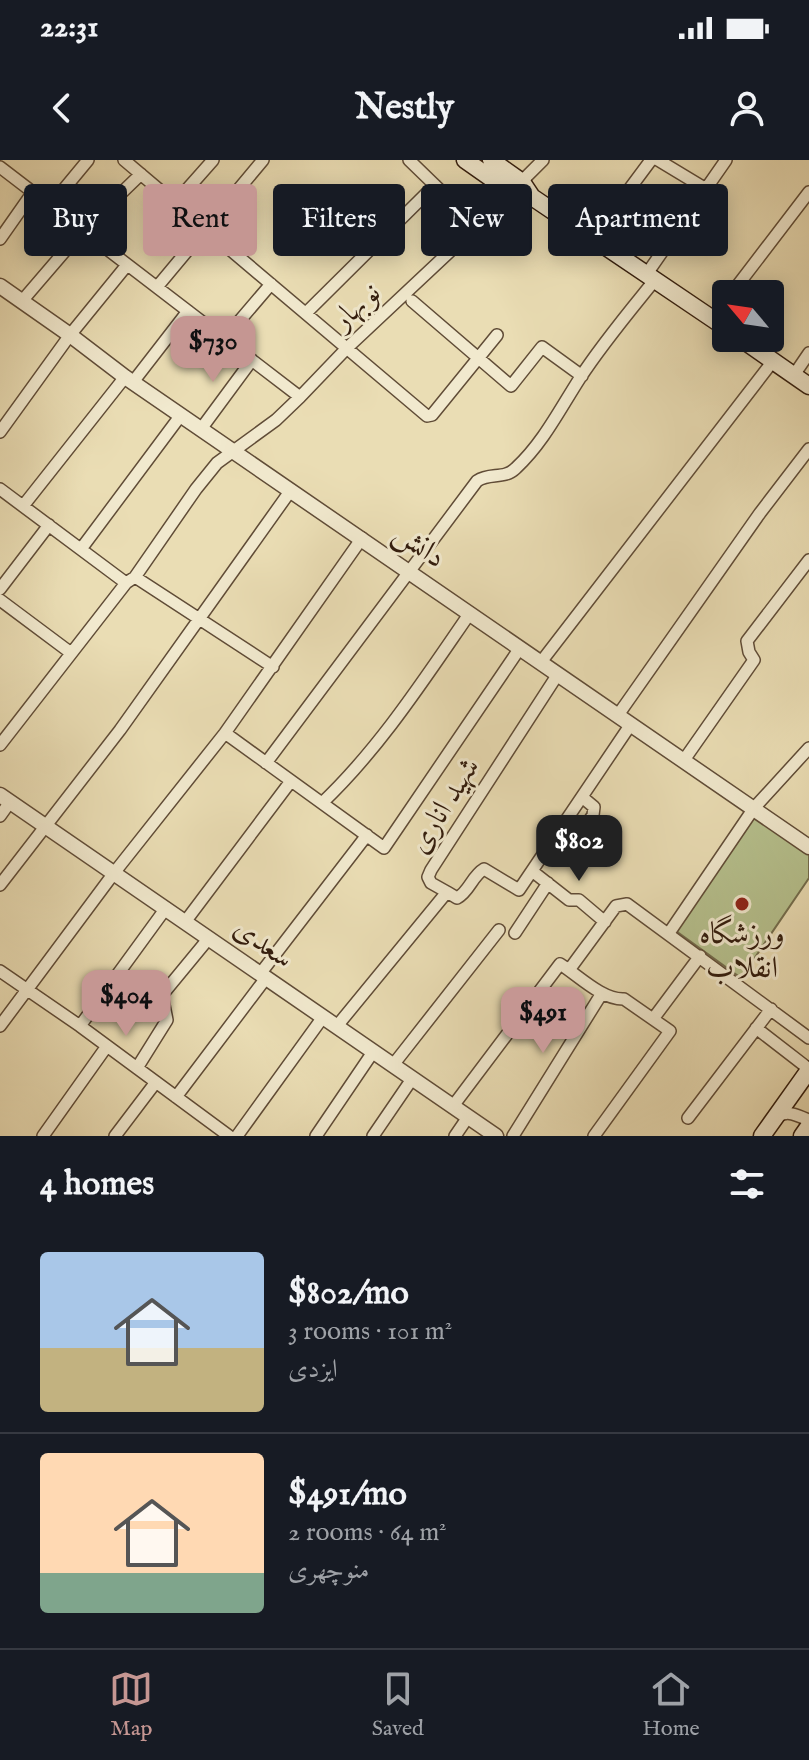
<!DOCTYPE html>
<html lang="en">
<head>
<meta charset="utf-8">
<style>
	:root { --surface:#171b24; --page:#242831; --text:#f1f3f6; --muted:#9ea1a6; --line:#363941; --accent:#c59692 }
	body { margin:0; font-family:"IM FELL English",Amiri,serif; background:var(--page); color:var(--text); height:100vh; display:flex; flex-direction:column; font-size:30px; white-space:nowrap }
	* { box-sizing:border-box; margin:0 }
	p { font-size:26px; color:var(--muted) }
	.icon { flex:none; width:44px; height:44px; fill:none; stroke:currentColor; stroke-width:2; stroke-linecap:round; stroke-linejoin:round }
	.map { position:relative; height:976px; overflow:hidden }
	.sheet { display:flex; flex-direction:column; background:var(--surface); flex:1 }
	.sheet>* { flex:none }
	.guide { position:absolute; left:24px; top:24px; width:762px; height:72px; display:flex; gap:16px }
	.needle { width:52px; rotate:299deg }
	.buttons { position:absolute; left:712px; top:120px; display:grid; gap:16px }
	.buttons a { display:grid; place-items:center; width:72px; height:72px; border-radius:8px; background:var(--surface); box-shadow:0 4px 20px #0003; font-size:40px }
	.price { position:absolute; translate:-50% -68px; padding:0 18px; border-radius:16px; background:var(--accent); color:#111; font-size:26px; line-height:52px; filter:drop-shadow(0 2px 4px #0008) }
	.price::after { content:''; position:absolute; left:50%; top:48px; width:24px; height:18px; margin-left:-12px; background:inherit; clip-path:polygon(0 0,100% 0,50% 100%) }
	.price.current { background:#222; color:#fff }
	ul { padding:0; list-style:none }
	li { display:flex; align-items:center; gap:24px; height:200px; padding:0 40px }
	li+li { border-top:2px solid var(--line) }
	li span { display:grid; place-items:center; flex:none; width:224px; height:160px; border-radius:8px; color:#555 }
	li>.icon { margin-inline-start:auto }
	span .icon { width:96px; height:96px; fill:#fffc; stroke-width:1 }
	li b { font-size:34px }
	h2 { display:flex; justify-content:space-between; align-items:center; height:96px; padding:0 40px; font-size:34px }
	.chip { padding:0 28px; border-radius:8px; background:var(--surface); box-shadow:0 4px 20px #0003; font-size:28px; line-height:72px }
	.chip.current { background:var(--accent); color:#111 }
	.status { display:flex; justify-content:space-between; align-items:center; height:56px; padding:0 40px; background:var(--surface); direction:ltr }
	.status svg { height:22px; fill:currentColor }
	header { display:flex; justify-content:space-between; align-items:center; height:104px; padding:0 40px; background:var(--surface); font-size:36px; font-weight:700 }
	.menu { display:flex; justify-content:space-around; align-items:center; height:112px; border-top:2px solid var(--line); background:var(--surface); font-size:22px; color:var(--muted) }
	.menu a { display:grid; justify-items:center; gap:4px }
	.menu .current { color:var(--accent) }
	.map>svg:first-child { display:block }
</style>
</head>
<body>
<div class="status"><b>22:31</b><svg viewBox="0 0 49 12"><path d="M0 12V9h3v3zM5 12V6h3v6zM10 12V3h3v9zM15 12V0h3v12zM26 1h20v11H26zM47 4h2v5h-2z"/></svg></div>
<header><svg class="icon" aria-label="back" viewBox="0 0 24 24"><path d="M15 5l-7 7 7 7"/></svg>Nestly<svg class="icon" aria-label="person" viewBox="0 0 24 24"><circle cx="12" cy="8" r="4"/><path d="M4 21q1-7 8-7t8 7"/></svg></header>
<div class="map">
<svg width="809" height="976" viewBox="0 0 809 976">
	<rect width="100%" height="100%" fill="#eaddb4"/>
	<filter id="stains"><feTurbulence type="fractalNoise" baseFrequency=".0025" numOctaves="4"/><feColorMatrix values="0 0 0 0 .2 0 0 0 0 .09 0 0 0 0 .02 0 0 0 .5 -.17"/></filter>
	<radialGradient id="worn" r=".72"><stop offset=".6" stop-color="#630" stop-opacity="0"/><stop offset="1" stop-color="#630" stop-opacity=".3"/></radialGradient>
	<path fill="#b6c18e" stroke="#746e4e" stroke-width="2" d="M754,655L809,695V718L741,818L676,771Z"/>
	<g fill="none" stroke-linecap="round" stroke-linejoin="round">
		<g stroke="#604c37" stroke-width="14">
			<path id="minor" d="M124,0L427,256L432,255L497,175
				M409,0L477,66
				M658,0L706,29
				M0,7L300,237
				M175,43L213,0
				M50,46L88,0
				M593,78L651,0
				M0,79L33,32
				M646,115L726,0
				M157,127L263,0
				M731,134L809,32
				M22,141L83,70L141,14
				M412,141L511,226L542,187L582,216
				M306,153L435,25
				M712,159L726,141
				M224,179L271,124
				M794,215L809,193
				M133,222L188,151
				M201,269L252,200
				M0,272L70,175L127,105
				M0,329L126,423
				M23,346L125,217
				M81,389L181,255
				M135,417L273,507
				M0,429L49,365
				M0,440L71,493
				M541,502L773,201
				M618,555L760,353L809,289
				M225,573L384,688L520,488
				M0,585L126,423L135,417L196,329L217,303L276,260L300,237L347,188L477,66L543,0
				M684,600L754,500L749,492L747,481L809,400
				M266,603L477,321C490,312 504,320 516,308C543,283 560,249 580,218C602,184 629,152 654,121
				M322,643C380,588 425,518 470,453
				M0,656L10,642
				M562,700L593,655L594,647L582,637
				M532,711L569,740H579L605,762
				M0,725L120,570L291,330
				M447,732L457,738C469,732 472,716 484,709L519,730L631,564
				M185,762L291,621
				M515,773L548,723
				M669,773L754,648L809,588
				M569,810L616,746L627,744L809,878
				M0,811L80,866L229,976
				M260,814L367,675
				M653,859L700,796
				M0,866L114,713L225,573L362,378
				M80,866L166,748
				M337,866L447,732L431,723L428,717L431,710L558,514
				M756,868L809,909
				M393,905L499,770
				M137,908L167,860L162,835L209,778
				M176,937L266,818
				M453,946L560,804C578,815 602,840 624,839L670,871L594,976
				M776,957C789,949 797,956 809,960
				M688,958L771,849
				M43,976L107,886
				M115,976L156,922
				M237,976L323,857
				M316,976L373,892
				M373,976L412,919
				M455,976L468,957
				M513,976L602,833"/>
		</g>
		<g stroke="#604c37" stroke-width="17">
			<path id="tertiary" d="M0,126L70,175L125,217L809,687
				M0,635L496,976"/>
		</g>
		<g stroke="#321c0d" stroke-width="19">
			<path id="secondary" d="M465,0L512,33L532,37L726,168
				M491,0L522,22L532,37
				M740,178L809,226
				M762,976L809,910
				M802,976L809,966"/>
		</g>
		<use href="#minor" stroke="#f1e9ce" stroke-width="11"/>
		<use href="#tertiary" stroke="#f1e9ce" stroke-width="14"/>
		<use href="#secondary" stroke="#f1e9ce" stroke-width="16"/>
	</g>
	<circle fill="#8f2418" stroke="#f1e9ce" stroke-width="3" cx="742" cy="744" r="8"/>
	<g text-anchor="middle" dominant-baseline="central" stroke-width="6" stroke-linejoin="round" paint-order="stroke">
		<g font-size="30" fill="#321c0d" stroke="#f1e9ce">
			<text transform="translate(357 147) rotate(-43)">نوبهار</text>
			<text transform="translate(419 386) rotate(35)">دانش</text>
			<text transform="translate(445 646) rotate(-58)">شهید اناری</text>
			<text transform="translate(263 784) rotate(35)">سعدی</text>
		</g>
		<g font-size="30" fill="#321c0d" stroke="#f1e9ce">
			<text x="742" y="775">ورزشگاه<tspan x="742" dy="34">انقلاب</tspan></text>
		</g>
	</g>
	<rect width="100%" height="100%" filter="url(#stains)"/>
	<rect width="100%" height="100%" fill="url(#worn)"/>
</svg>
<div class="buttons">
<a><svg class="needle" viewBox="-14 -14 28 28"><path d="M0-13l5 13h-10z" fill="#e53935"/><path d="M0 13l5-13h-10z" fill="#9ea1a6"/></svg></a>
</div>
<b class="price" style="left:213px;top:224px">$730</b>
<b class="price current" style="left:579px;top:723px">$802</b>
<b class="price" style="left:126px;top:878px">$404</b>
<b class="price" style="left:543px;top:895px">$491</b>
<div class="guide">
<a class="chip">Buy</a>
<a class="chip current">Rent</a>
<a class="chip">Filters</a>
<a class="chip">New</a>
<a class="chip">Apartment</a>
</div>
</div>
<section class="sheet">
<h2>4 homes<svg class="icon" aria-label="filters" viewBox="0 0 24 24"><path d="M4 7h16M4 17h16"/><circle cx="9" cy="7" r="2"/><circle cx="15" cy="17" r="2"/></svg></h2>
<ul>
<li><span style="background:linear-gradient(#a9c7e8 60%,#c2b280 0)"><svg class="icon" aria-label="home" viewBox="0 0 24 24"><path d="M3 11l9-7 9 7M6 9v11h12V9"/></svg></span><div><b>$802/mo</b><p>3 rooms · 101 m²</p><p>ایزدی</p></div></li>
<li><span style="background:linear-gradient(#ffd9b3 75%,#7fa58c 0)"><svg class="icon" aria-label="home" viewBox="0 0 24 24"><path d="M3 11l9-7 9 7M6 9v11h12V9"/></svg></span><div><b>$491/mo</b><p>2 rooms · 64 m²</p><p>منوچهری</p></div></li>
</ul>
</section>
<nav class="menu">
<a class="current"><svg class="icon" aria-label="map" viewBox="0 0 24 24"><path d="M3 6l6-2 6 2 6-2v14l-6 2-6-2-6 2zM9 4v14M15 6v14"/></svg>Map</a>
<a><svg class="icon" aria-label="saved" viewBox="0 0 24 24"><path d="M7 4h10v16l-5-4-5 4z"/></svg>Saved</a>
<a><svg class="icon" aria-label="home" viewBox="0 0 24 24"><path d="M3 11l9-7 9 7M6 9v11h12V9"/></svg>Home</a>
</nav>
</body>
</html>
